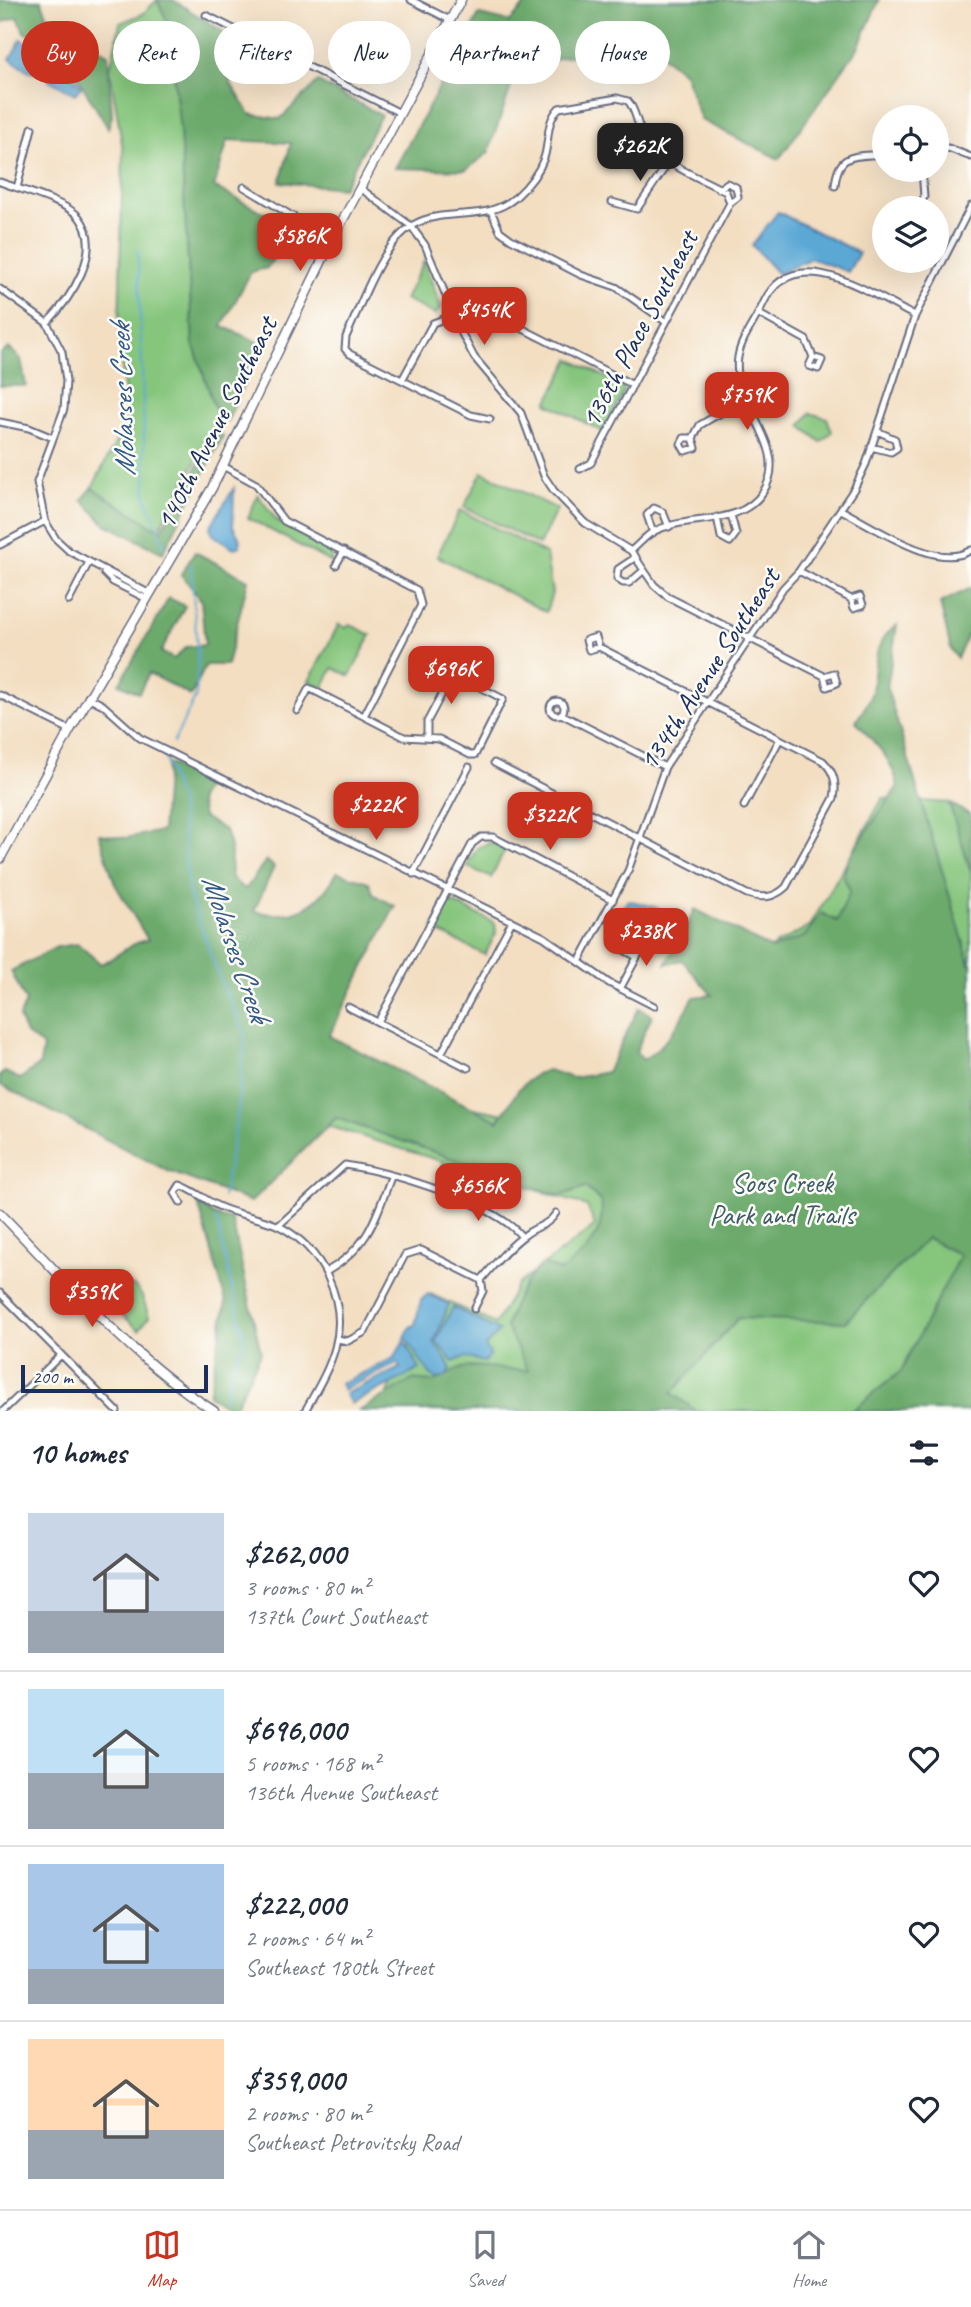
<!DOCTYPE html>
<html lang="en">
<head>
<meta charset="utf-8">
<style>
	:root { --surface:#fff; --page:#f6f6f7; --text:#1f2937; --muted:#747a83; --line:#e0e1e3; --accent:#c8321e }
	body { margin:0; font-family:Caveat,sans-serif; background:var(--page); color:var(--text); height:100vh; display:flex; flex-direction:column; font-size:26px; white-space:nowrap }
	* { box-sizing:border-box; margin:0 }
	p { font-size:23px; color:var(--muted) }
	.icon { flex:none; width:38px; height:38px; fill:none; stroke:currentColor; stroke-width:2; stroke-linecap:round; stroke-linejoin:round }
	.map { position:relative; height:1411px; overflow:hidden }
	.panel { display:flex; flex-direction:column; background:var(--surface); flex:1 }
	.panel>* { flex:none }
	.banner { position:absolute; left:21px; top:21px; width:929px; height:63px; display:flex; gap:14px }
	.controls { position:absolute; left:872px; top:105px; display:grid; gap:14px }
	.controls a { display:grid; place-items:center; width:77px; height:77px; border-radius:50%; background:var(--surface); box-shadow:0 7px 28px #0002; font-size:35px }
	.scale { position:absolute; left:21px; bottom:18px; width:187px; box-sizing:border-box; padding-left:7px; border:4px solid #1b2f5e; border-top:0; font-size:19px; line-height:24px; white-space:nowrap; color:#1b2f5e; -webkit-text-stroke:5px #fdfcf7; paint-order:stroke }
	.price { position:absolute; translate:-50% -60px; padding:0 16px; border-radius:14px; background:var(--accent); color:#fff; font-size:23px; line-height:46px; filter:drop-shadow(0 2px 4px #0008) }
	.price::after { content:''; position:absolute; left:50%; top:42px; width:21px; height:16px; margin-left:-10px; background:inherit; clip-path:polygon(0 0,100% 0,50% 100%) }
	.price.active { background:#222; color:#fff }
	ul { padding:0; list-style:none }
	li { display:flex; align-items:center; gap:21px; height:175px; padding:0 28px }
	li+li { border-top:2px solid var(--line) }
	li span { display:grid; place-items:center; flex:none; width:196px; height:140px; border-radius:0px; color:#555 }
	li>.icon { margin-inline-start:auto }
	span .icon { width:84px; height:84px; fill:#fffc; stroke-width:1 }
	li b { font-size:30px }
	h2 { display:flex; justify-content:space-between; align-items:center; height:84px; padding:0 28px; font-size:30px }
	.tag { padding:0 24px; border-radius:32px; background:var(--surface); box-shadow:0 7px 28px #0002; font-size:24px; line-height:63px }
	.tag.active { background:var(--accent); color:#fff }
	.menu { display:flex; justify-content:space-around; align-items:center; height:98px; border-top:2px solid var(--line); background:var(--surface); font-size:19px; color:var(--muted) }
	.menu a { display:grid; justify-items:center; gap:4px }
	.menu .active { color:var(--accent) }
	.map>svg:first-child { display:block }
</style>
</head>
<body>
<div class="map">
<svg width="971" height="1411" viewBox="0 0 971 1411">
	<rect width="100%" height="100%" fill="#fdfcf7"/>
	<filter id="ink" filterUnits="userSpaceOnUse"><feTurbulence type="fractalNoise" baseFrequency=".0143" numOctaves="2"/><feDisplacementMap in="SourceGraphic" scale="14" xChannelSelector="R" yChannelSelector="G"/><feConvolveMatrix kernelMatrix="1 2 1 2 8 2 1 2 1" color-interpolation-filters="sRGB"/></filter>
	<filter id="wash" filterUnits="userSpaceOnUse"><feTurbulence type="fractalNoise" baseFrequency=".00686" numOctaves="4" result="noise"/><feDisplacementMap in="SourceGraphic" scale="28" xChannelSelector="R" yChannelSelector="G"/><feGaussianBlur stdDeviation="1.57" result="paint"/><feColorMatrix in="noise" values="0 0 0 0 0 0 0 0 0 0 0 0 0 0 0 0 0 1.4 0 .05"/><feComposite in="paint" operator="in"/></filter>
	<g filter="url(#wash)">
		<rect width="100%" height="100%" fill="#f3dec1"/>
		<path fill="#85c57c" stroke="#507a6d" stroke-width="2" d="M157,0L168,23L180,130L193,343L219,420L158,530L92,488L127,421L119,331L123,150L110,70L120,23L143,14Z
			M424,261L441,307L435,315L405,299Z
			M570,359L623,386L624,392L603,432L547,403Z
			M810,413L827,418L832,432L821,442L801,426Z
			M482,472L557,509L539,545L464,507Z
			M258,495L278,522L332,551V563L248,518Z
			M460,510L546,554L552,593L546,612L437,556Z
			M339,624L346,628L349,624L371,635L350,676L333,668L323,688L309,681Z
			M883,798L949,803L971,815V1411H380L431,1294L495,1324L518,1284L595,1226L587,1206L468,1169L459,1188L449,1179L438,1182L444,1162L325,1125L330,1079L578,1129L773,946L810,926Z
			M491,842L505,850L491,878L467,866L477,848Z
			M452,902L495,923L496,933L485,955L433,929L444,906Z
			M126,1283C144,1288 143,1302 149,1317L139,1330L120,1313L116,1289L124,1290Z"/>
		<path fill="#6caa6c" stroke="#446c65" stroke-width="2" d="M0,0H41L50,22L108,54L112,116L108,128L64,55L24,32L18,17L0,23Z
			M157,0H173L238,41L230,82L250,114L280,119L318,82L381,115L343,188L280,182L291,143L228,140L214,187L294,228L267,268L251,272L222,326L262,344L227,422L219,420L193,343L180,130L168,23Z
			M529,0H879L858,48L779,159L701,120L684,73L653,48L625,46L558,58L512,84L488,153L466,170L395,168L479,15L510,22Z
			M9,348L21,359L26,386H0V354Z
			M217,432L223,436L163,553L105,524L82,500L92,488L161,531Z
			M195,552L248,580L227,665H206L191,696L149,673L139,693L119,684L169,598L185,606L161,652L174,659L186,647L205,645L201,600L181,574Z
			M971,588V629L957,658L951,650L940,603Z
			M897,625L887,688L971,967V1411H852L901,1371L960,1255L927,1238L845,1322L738,1318L672,1393L696,1411H359L414,1379C443,1388 443,1371 467,1367C486,1364 508,1372 528,1370L506,1327C513,1305 524,1276 544,1264L560,1271C586,1254 606,1234 601,1201L585,1187L560,1196L336,1118L251,1202L168,1171L0,1085V1075L5,1072L20,1079L40,1064L43,1046L26,1034L19,1017L26,1002L11,971L57,947L78,944L101,964C118,957 130,942 148,940L115,884L99,834L126,838L162,831L167,763L210,780L199,799L203,817L225,830C227,837 230,845 231,852C231,872 226,879 246,889L266,860L274,867L254,911C293,921 319,907 337,872L369,882L374,895L395,906L329,1036L498,1121L519,1089L536,1074L548,1070L573,1078L607,1072L639,1008L652,1016L636,1051L643,1060C667,1046 680,1021 694,997L712,995L682,960L666,964L695,909L772,949L805,936L822,913L837,921L850,891L843,876L848,859L898,786C890,753 875,746 856,721C862,712 870,702 872,691C877,663 871,644 897,625Z
			M949,803L971,815V872Z
			M198,1203L213,1215L232,1220L261,1353L233,1410L209,1395L226,1302Z"/>
		<path fill="#5ca8d5" stroke="#3c6c9a" stroke-width="2" d="M21,39L66,68L81,87L75,94L49,80L47,75L29,71L10,59Z
			M778,212L859,253L848,272L811,258L778,274L752,245Z
			M234,488L233,526L240,539V546L234,548L213,535L210,527Z
			M628,900L655,907L676,919L668,934L620,911Z
			M428,1294L449,1304L434,1342L451,1368L446,1376L438,1379L430,1374L405,1338L410,1327L415,1325L421,1300Z
			M453,1307L499,1331L485,1346L490,1354L484,1362L465,1357L453,1362L436,1341Z
			M404,1341L420,1369L351,1404L345,1394L400,1368L398,1363L343,1390L340,1384L394,1358Z"/>
		<g fill="none" stroke-linecap="round" stroke-linejoin="round">
			<path stroke="#5ca8d5" stroke-width="2" d="M138,250L146,497L164,545
				M173,743L196,696L198,661L191,565
				M164,756L180,801L189,894L221,982L245,1033L238,1111L223,1197
				M216,1218L244,1339L224,1400"/>
		</g>
	</g>
	<g filter="url(#ink)">
		<g fill="none" stroke-linecap="round" stroke-linejoin="round">
			<g stroke="#676c81" stroke-width="9">
				<path id="minor" d="M411,0L450,20
					M206,15L400,113
					M936,150L948,148L971,157
					M0,182C19,189 67,202 79,217C105,250 70,299 47,323
					M835,186C838,151 855,157 884,154
					M244,187L332,240
					M17,188L32,128
					M360,188L411,226L425,245L461,332L474,357L521,413L544,476L554,491L585,523L631,551L654,585L668,597L824,676L827,687L837,683L834,673L824,676
					M719,189L727,183L736,187L738,197L730,203
					M612,202L637,209L668,163
					M918,208L924,197L922,170
					M491,211L500,231L511,239L581,275L616,287L666,322
					M0,289L47,323L62,352L66,381L64,409L37,482L45,521L56,539L69,551L150,594
					M759,314L806,340L813,357L809,366L818,369L822,360L813,357
					M402,380L433,323L478,306L633,385
					M490,419L471,415L350,354L345,349L346,337C362,303 383,237 419,222C451,208 487,222 516,197C527,187 539,172 544,158C550,140 545,123 559,108L617,98L628,101C637,111 636,125 644,136C664,167 696,175 726,192L730,203L591,463L580,469
					M0,422L29,428L53,438
					M693,438L696,448L685,451L681,444L684,438H693L700,425L746,398
					M871,447L891,452L897,448L895,439L877,431
					M223,466L256,484L284,521L417,590L421,605L364,716
					M841,510C873,526 938,572 971,550
					M717,517L721,537L730,542L736,534L731,515
					M653,533L647,515L654,508L663,512L669,527
					M0,545L45,521
					M631,551C638,545 644,538 651,533C685,513 739,529 763,492C793,446 730,405 738,357C741,338 755,322 763,304C793,238 871,294 915,316
					M636,557L618,569L617,579L623,583H629L643,571
					M336,565L344,551
					M799,571L851,599L860,596L863,605L854,608L851,599
					M104,573L113,582L147,599
					M69,601L88,564
					M0,695L70,730
					M88,697L103,705L140,738L544,937L609,983L654,1006
					M550 708a7 7 0 1 1 14 0a7 7 0 1 1-14 0Z
					M297,711L309,688L404,737L439,739L470,755H475L503,699L453,673L427,722V738
					M561,714L665,767
					M494,763L747,894C763,899 774,898 786,887L834,798C837,783 834,772 823,761L599,647L596,637L586,640L589,650L599,647
					M744,806L780,739
					M413,874L469,767
					M613,944L637,957
					M580,960L628,871L665,767L783,588L799,571L854,489L866,464L915,316L971,206
					M620,989L649,935
					M348,1007L468,1068
					M378,1022L472,844L481,837H493L613,900
					M441,1054L512,921
					M181,1203L175,1193L180,1185C194,1190 205,1200 218,1206C237,1215 259,1217 279,1226C322,1248 348,1301 335,1348C329,1370 316,1391 305,1411
					M278,1226L345,1165C389,1172 495,1202 522,1237
					M326,1272C368,1248 375,1220 391,1177
					M481,1280C495,1264 508,1247 525,1235C536,1226 548,1226 556,1213
					M0,1293L117,1411
					M474,1309L483,1291L481,1280
					M337,1339L348,1341L365,1332L405,1255L421,1250L481,1280
					M3,1411L60,1356"/>
			</g>
			<g stroke="#676c81" stroke-width="11">
				<path id="secondary" d="M0,859L70,730L212,488L332,240L461,0
					M0,1213C68,1283 131,1358 214,1411"/>
			</g>
			<use href="#minor" stroke="#fff" stroke-width="5"/>
			<use href="#secondary" stroke="#fff" stroke-width="8"/>
		</g>
	</g>
	<g text-anchor="middle" dominant-baseline="central" stroke-width="5" stroke-linejoin="round" paint-order="stroke">
		<g font-size="28" fill="#1b2f5e" stroke="#fdfcf7">
			<text transform="translate(639 329) rotate(-62)">136th Place Southeast</text>
			<text transform="translate(216 423) rotate(-63)">140th Avenue Southeast</text>
			<text transform="translate(709 669) rotate(-57)">134th Avenue Southeast</text>
		</g>
		<g font-size="28" fill="#3b5c67" stroke="#fdfcf7">
			<text x="782" y="1182">Soos Creek<tspan x="782" dy="32">Park and Trails</tspan></text>
		</g>
		<g font-size="30" font-style="italic" fill="#325988" stroke="#fdfcf7">
			<text transform="translate(122 400) rotate(-92)">Molasses Creek</text>
			<text transform="translate(236 948) rotate(71)">Molasses Creek</text>
		</g>
	</g>
</svg>
<div class="controls">
<a><svg class="icon" aria-label="locate" viewBox="0 0 24 24"><circle cx="12" cy="12" r="6"/><path d="M12 2v4M12 18v4M2 12h4M18 12h4"/></svg></a>
<a><svg class="icon" aria-label="layers" viewBox="0 0 24 24"><path d="M12 4l9 5-9 5-9-5zM3 14l9 5 9-5"/></svg></a>
</div>
<div class="scale">200 m</div>
<b class="price active" style="left:640px;top:183px">$262K</b>
<b class="price" style="left:300px;top:273px">$586K</b>
<b class="price" style="left:484px;top:347px">$454K</b>
<b class="price" style="left:747px;top:432px">$759K</b>
<b class="price" style="left:451px;top:706px">$696K</b>
<b class="price" style="left:376px;top:842px">$222K</b>
<b class="price" style="left:550px;top:852px">$322K</b>
<b class="price" style="left:646px;top:968px">$238K</b>
<b class="price" style="left:478px;top:1223px">$656K</b>
<b class="price" style="left:92px;top:1329px">$359K</b>
<div class="banner">
<a class="tag active">Buy</a>
<a class="tag">Rent</a>
<a class="tag">Filters</a>
<a class="tag">New</a>
<a class="tag">Apartment</a>
<a class="tag">House</a>
</div>
</div>
<section class="panel">
<h2>10 homes<svg class="icon" aria-label="filters" viewBox="0 0 24 24"><path d="M4 7h16M4 17h16"/><circle cx="9" cy="7" r="2"/><circle cx="15" cy="17" r="2"/></svg></h2>
<ul>
<li><span style="background:linear-gradient(#c9d6e8 70%,#9aa5b1 0)"><svg class="icon" aria-label="home" viewBox="0 0 24 24"><path d="M3 11l9-7 9 7M6 9v11h12V9"/></svg></span><div><b>$262,000</b><p>3 rooms · 80 m²</p><p>137th Court Southeast</p></div><svg class="icon" aria-label="heart" viewBox="0 0 24 24"><path d="M12 20l-8-8c-3-5 5-10 8-4 3-6 11-1 8 4z"/></svg></li>
<li><span style="background:linear-gradient(#bfe0f5 60%,#9aa5b1 0)"><svg class="icon" aria-label="home" viewBox="0 0 24 24"><path d="M3 11l9-7 9 7M6 9v11h12V9"/></svg></span><div><b>$696,000</b><p>5 rooms · 168 m²</p><p>136th Avenue Southeast</p></div><svg class="icon" aria-label="heart" viewBox="0 0 24 24"><path d="M12 20l-8-8c-3-5 5-10 8-4 3-6 11-1 8 4z"/></svg></li>
<li><span style="background:linear-gradient(#a9c7e8 75%,#9aa5b1 0)"><svg class="icon" aria-label="home" viewBox="0 0 24 24"><path d="M3 11l9-7 9 7M6 9v11h12V9"/></svg></span><div><b>$222,000</b><p>2 rooms · 64 m²</p><p>Southeast 180th Street</p></div><svg class="icon" aria-label="heart" viewBox="0 0 24 24"><path d="M12 20l-8-8c-3-5 5-10 8-4 3-6 11-1 8 4z"/></svg></li>
<li><span style="background:linear-gradient(#ffd9b3 65%,#9aa5b1 0)"><svg class="icon" aria-label="home" viewBox="0 0 24 24"><path d="M3 11l9-7 9 7M6 9v11h12V9"/></svg></span><div><b>$359,000</b><p>2 rooms · 80 m²</p><p>Southeast Petrovitsky Road</p></div><svg class="icon" aria-label="heart" viewBox="0 0 24 24"><path d="M12 20l-8-8c-3-5 5-10 8-4 3-6 11-1 8 4z"/></svg></li>
</ul>
</section>
<nav class="menu">
<a class="active"><svg class="icon" aria-label="map" viewBox="0 0 24 24"><path d="M3 6l6-2 6 2 6-2v14l-6 2-6-2-6 2zM9 4v14M15 6v14"/></svg>Map</a>
<a><svg class="icon" aria-label="saved" viewBox="0 0 24 24"><path d="M7 4h10v16l-5-4-5 4z"/></svg>Saved</a>
<a><svg class="icon" aria-label="home" viewBox="0 0 24 24"><path d="M3 11l9-7 9 7M6 9v11h12V9"/></svg>Home</a>
</nav>
</body>
</html>
